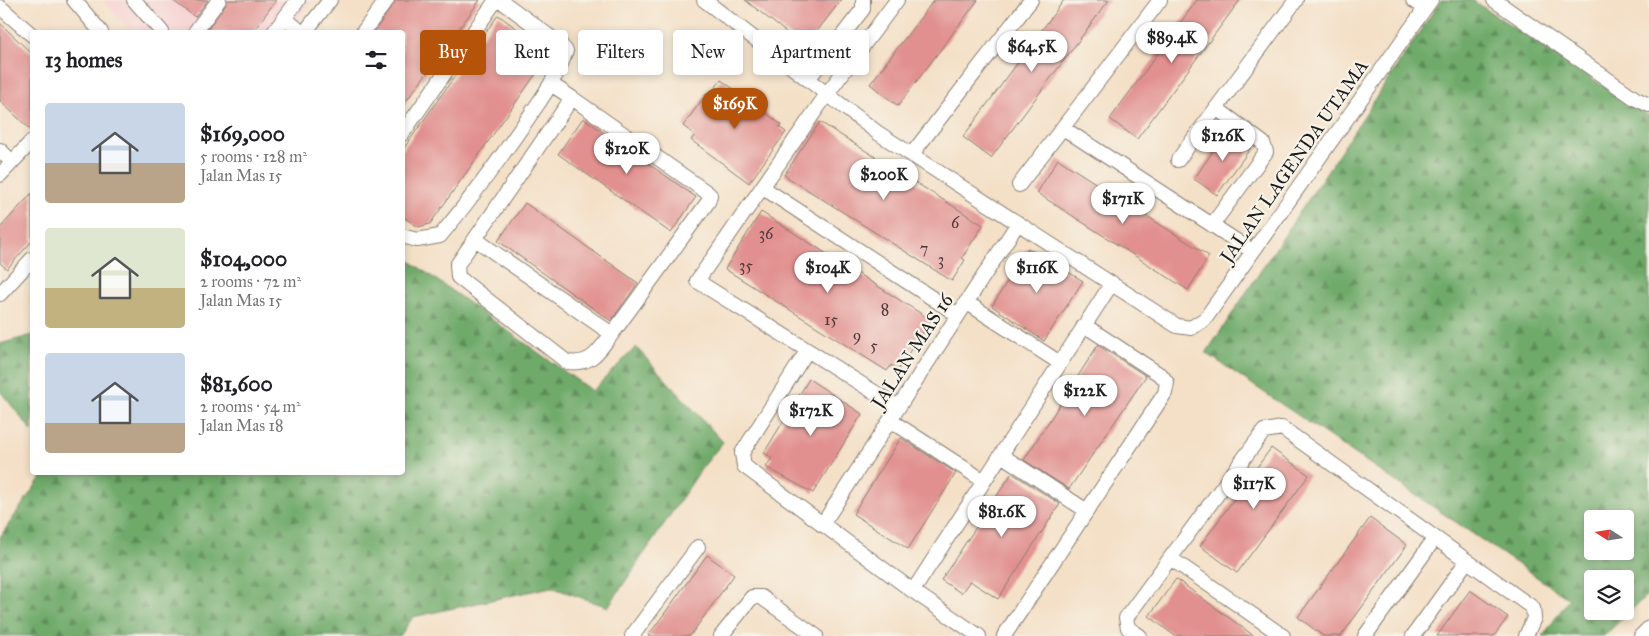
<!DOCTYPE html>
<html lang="en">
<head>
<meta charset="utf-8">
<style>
	:root { --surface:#fff; --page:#f2f2f2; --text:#202124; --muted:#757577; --accent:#b45309 }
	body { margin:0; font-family:"IM FELL Great Primer",serif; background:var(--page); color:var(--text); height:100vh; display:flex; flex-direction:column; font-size:19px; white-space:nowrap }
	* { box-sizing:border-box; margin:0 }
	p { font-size:16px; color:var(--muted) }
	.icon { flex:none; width:28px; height:28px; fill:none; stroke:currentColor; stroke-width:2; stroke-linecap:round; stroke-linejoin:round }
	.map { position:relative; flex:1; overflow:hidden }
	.drawer { position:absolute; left:30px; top:30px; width:375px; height:445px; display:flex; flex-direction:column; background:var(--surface); border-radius:5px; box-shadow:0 2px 8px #0003 }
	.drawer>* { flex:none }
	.top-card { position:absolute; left:420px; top:30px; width:475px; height:45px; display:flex; gap:10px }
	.needle { width:32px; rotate:282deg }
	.buttons { position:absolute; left:1584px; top:510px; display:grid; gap:10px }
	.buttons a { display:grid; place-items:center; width:50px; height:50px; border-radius:5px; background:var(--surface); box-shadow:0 2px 8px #0003; font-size:25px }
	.price { position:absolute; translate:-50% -42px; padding:0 11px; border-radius:18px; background:#fff; color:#222; font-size:16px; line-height:32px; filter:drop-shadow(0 1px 2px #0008) }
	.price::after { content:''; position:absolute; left:50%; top:30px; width:15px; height:11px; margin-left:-8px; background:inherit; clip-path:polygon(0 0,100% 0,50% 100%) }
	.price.active { background:var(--accent); color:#fff }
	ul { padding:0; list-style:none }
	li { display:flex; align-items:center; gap:15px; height:125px; padding:0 15px }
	li span { display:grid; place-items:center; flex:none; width:140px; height:100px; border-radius:5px; color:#555 }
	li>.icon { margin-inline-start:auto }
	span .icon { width:60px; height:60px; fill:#fffc; stroke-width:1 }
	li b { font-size:21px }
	h2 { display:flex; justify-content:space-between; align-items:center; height:60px; padding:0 15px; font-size:21px }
	.tag { padding:0 18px; border-radius:5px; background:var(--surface); box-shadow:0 2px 8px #0003; font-size:18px; line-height:45px }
	.tag.active { background:var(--accent); color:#fff }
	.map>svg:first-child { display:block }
</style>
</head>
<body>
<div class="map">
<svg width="1649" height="636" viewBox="0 0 1649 636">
	<defs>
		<pattern id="forest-firs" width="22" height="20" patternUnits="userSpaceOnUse" patternTransform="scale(1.25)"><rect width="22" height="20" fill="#70aa6a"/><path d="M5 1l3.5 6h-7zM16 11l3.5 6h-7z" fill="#5b8a56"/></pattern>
	</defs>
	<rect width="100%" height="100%" fill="#f7f3e8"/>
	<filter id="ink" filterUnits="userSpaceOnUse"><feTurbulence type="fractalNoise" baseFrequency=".02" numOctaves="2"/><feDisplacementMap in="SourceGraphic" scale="10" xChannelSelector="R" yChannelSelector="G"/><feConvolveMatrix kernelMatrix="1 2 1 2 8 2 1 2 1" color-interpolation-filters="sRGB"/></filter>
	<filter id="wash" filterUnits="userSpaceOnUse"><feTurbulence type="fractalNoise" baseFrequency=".0096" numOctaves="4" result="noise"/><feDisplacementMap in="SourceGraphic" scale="20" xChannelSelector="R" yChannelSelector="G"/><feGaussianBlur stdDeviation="1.12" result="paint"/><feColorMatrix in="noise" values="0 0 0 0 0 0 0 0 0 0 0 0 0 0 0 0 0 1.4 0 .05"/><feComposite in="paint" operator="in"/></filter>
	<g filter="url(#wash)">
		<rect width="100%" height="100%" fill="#f4e0c7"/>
		<path fill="#f7cfd2" d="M103,0H311L288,32H131Z"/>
		<path fill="url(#forest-firs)" stroke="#466343" fill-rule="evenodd" d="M1441,0H1472L1649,116V593L1604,636H1543L1569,599L1206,353ZM1592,519H1625V551H1592ZM1592,579H1625V611H1592Z
			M403,256L592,391L636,347L723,442L702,468L608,607L551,587L413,617L400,636H0V537L44,473L402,472Z
			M32,335V431L0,391V344Z"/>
		<g id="blocks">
			<path fill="#e1908f" d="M172,0H208L195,17Z
				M228,0H276L253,32H206Z
				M396,0H480L402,107V32H374Z
				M745,0H841L805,47Z
				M934,0H978L898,106L870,84Z
				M1064,0H1109L991,158L963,137Z
				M1197,0H1240L1137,139L1110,119Z
				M498,15L542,47L545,61L430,224L418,227L402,216V151Z
				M0,23L32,54V131L0,101Z
				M721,80L745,97L747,94L761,105L759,108L782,125L779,127L786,132L749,183L691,140L695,135L683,126L706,94L709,96Z
				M583,118L696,197L671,233L558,154Z
				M820,122L983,225L962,258L965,260L952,281L784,175Z
				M1229,128L1252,146L1217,195L1194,179Z
				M1058,159L1209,256L1188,290L1037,193Z
				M32,193V241L7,269L0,263V228Z
				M525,203L638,283L611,321L498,241Z
				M761,212L931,320L922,334L928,338L920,350L913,346L898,370L891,365L887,371L725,269Z
				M1028,248L1083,281L1044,341L992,306Z
				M1098,345L1146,376L1069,489L1024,460Z
				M809,379L862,414L813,493L766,467L772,458L764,453Z
				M901,438L956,473L908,549L853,514Z
				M1271,448L1309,475L1237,573L1200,546Z
				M1012,473L1060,504L998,599L970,581L961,593L941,580Z
				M1370,518L1407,545L1341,636H1323L1298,617Z
				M707,555L734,575L690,636H648Z
				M1176,579L1254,636H1175L1149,616Z
				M1470,590L1508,617L1494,636H1437Z"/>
		</g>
	</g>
	<g filter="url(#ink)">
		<use href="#blocks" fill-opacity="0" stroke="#887e72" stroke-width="1"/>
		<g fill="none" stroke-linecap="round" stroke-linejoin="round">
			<g stroke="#887e72" stroke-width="16">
				<path id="minor" d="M74,0L101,32
					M134,0L162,32
					M704,0L878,133L1177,326L1191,328L1205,319L1431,0
					M897,0L827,94L697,281L898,407
					M1413,0L1425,8
					M1494,0L1636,99L1649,105
					M0,7L32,35
					M285,18L301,32
					M195,32L219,0
					M274,32L298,0
					M305,32L330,0
					M363,32L387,0
					M809,78L863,9V0
					M551,84L572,98L457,265L458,277L567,362C593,365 597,352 612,334
					M1063,128L1252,251
					M402,134L496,0
					M0,150L12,162
					M912,154L1031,0
					M1178,160L1296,0
					M0,175L32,141
					M1019,185L1160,0
					M762,187L958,315
					M1212,225L1266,152L1263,143L1216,108
					M402,236L417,240L440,236C470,200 497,163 524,124C540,101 557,78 566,51L561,45L500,0
					M475,239L612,334L708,202L710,195L705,191L572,98
					M0,294L32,259
					M966,302L1060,363
					M807,351L742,453L744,466L913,591L979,636
					M890,420L984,481
					M1001,455L1087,511
					M822,525L1018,223
					M1170,558L1283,636
					M913,591L1112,283
					M632,636L698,547
					M721,636L752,597H761L816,636
					M1004,636L1165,393L1167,383L1162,376L1084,325
					M1140,636L1128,628L1126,618L1264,431L1282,428L1533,608L1534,618L1526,636
					M1365,636L1435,538
					M1413,636L1467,561
					M1641,636L1649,628"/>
			</g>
			<use href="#minor" stroke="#fff" stroke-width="14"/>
		</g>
	</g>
	<g text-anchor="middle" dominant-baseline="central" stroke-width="4.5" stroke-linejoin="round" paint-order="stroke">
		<g font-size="16" fill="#4d3939">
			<text x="955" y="222">6</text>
			<text x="766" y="233">36</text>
			<text x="924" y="248">7</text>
			<text x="941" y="259">3</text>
			<text x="746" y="265">35</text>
			<text x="885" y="309">8</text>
			<text x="831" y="319">15</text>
			<text x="857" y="335">9</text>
			<text x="874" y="345">5</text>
		</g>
		<g font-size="19" fill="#1c1c1c" stroke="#f7f3e8">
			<text transform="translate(1294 161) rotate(-55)">JALAN LAGENDA UTAMA</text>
			<text transform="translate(912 351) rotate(-57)">JALAN MAS 16</text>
		</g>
	</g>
</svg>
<div class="buttons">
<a><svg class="needle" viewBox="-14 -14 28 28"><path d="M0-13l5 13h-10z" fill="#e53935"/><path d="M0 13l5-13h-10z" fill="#757577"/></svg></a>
<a><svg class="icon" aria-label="layers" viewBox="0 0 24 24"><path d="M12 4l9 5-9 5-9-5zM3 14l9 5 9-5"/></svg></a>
</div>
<b class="price" style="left:1172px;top:64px">$89.4K</b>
<b class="price" style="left:1032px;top:73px">$64.5K</b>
<b class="price active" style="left:735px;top:130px">$169K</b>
<b class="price" style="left:1223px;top:162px">$126K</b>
<b class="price" style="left:627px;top:175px">$120K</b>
<b class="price" style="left:884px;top:201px">$200K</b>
<b class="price" style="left:1123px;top:225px">$171K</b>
<b class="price" style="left:828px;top:294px">$104K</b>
<b class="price" style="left:1037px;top:294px">$116K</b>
<b class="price" style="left:1085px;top:417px">$122K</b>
<b class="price" style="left:811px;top:437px">$172K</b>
<b class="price" style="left:1254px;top:510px">$117K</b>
<b class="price" style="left:1002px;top:538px">$81.6K</b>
<div class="top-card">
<a class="tag active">Buy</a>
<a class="tag">Rent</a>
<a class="tag">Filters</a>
<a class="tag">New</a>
<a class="tag">Apartment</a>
</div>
<section class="drawer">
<h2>13 homes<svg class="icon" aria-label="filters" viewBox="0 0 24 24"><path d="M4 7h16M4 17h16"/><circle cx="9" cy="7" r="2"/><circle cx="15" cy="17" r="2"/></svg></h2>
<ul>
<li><span style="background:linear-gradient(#c9d6e8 60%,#b9a48a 0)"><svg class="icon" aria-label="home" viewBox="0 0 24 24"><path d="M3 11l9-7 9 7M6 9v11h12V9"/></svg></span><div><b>$169,000</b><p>5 rooms · 128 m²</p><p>Jalan Mas 15</p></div></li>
<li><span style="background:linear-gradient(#dfe7d0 60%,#c2b280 0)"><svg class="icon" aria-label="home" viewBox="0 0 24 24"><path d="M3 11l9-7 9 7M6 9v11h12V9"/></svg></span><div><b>$104,000</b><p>2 rooms · 72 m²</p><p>Jalan Mas 15</p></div></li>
<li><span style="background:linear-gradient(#c9d6e8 70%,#b9a48a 0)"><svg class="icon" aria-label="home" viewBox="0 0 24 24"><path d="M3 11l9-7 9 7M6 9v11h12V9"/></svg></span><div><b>$81,600</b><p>2 rooms · 54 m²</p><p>Jalan Mas 18</p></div></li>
</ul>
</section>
</div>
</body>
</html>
